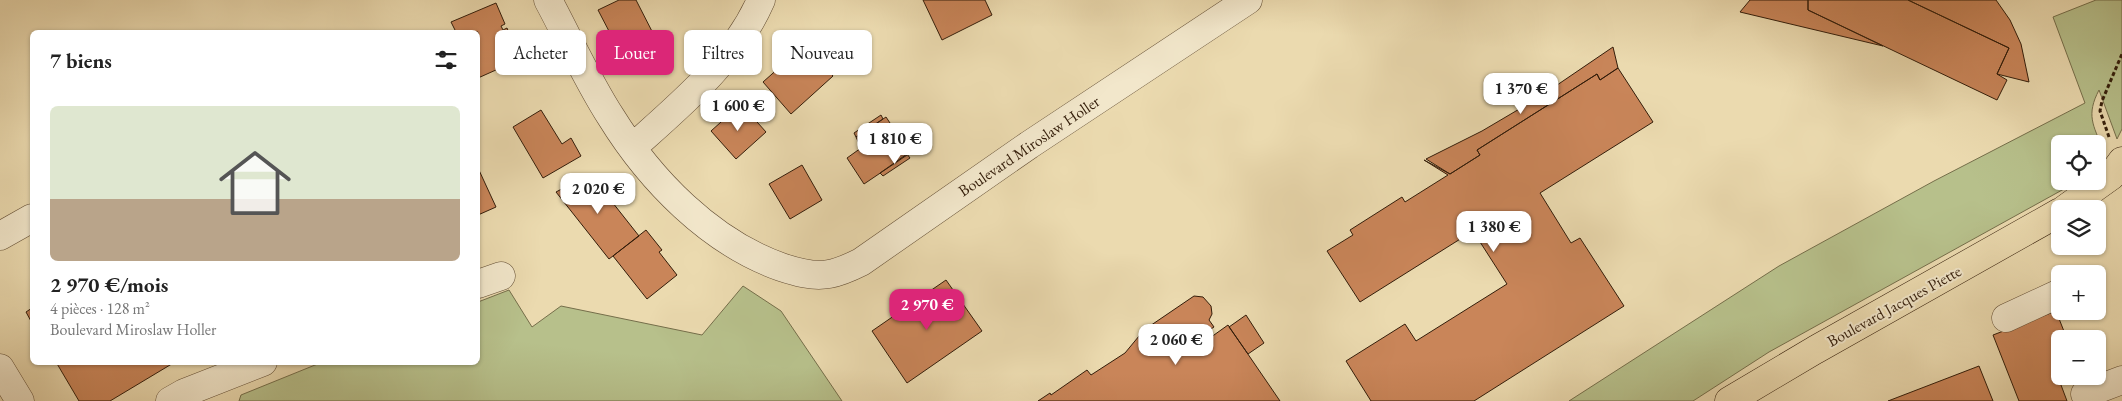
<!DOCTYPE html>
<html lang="fr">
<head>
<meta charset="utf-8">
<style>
	:root { --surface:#fff; --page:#f2f2f2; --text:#222; --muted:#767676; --line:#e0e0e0; --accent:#db2777 }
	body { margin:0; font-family:"EB Garamond",serif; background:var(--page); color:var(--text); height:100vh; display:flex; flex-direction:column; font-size:19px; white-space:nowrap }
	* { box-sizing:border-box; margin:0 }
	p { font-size:16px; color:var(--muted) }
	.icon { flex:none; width:28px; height:28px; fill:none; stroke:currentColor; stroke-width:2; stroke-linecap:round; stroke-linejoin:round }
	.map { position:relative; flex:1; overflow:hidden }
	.panel { position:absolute; left:30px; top:30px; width:450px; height:335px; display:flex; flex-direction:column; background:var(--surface); border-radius:8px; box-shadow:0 1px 4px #0004 }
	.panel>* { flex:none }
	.guide { position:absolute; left:495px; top:30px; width:475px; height:45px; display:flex; gap:10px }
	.tools { position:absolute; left:2051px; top:135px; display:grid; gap:10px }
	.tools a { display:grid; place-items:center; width:55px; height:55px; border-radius:8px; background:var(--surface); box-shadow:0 1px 4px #0004; font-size:25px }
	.price { position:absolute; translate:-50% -42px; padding:0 11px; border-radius:10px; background:#fff; color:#222; font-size:16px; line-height:32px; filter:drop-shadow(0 1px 2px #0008) }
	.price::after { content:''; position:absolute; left:50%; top:30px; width:15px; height:11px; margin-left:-8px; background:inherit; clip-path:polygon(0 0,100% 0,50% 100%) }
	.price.on { background:var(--accent); color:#fff }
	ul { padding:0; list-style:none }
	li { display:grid; align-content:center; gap:10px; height:265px; padding:0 20px }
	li+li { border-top:1px solid var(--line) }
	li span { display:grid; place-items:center; height:155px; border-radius:8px; color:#555 }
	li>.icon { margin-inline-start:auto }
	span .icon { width:90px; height:90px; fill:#fffc; stroke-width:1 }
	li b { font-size:21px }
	h2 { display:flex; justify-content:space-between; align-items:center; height:60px; padding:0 20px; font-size:21px }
	.pill { padding:0 18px; border-radius:8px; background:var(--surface); box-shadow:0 1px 4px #0004; font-size:18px; line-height:45px }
	.pill.on { background:var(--accent); color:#fff }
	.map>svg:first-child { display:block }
</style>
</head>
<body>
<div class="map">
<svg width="2122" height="401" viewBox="0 0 2122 401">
	<rect width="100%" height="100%" fill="#ebdaaf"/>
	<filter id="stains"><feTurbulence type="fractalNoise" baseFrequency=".004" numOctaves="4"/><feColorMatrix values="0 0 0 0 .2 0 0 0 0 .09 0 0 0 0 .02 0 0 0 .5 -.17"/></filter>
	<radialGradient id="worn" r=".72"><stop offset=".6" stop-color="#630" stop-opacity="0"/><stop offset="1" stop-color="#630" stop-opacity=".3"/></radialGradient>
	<path fill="#b7c08b" stroke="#756e4a" d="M2096,0H2122V129L2117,139L2099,90C2086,115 2093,125 2103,149L2098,156V144H2060V181H2075L2073,184L1769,352L1693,401H1569L1779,266L1934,181L2085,103L2053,17Z
		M743,286L781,311L842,401H239L241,395L320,363L478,362V302L509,290L532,327L561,306L702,335Z"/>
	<path fill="#c98559" stroke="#331d0a" d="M619,0H636L658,43L624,60L598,10Z
		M923,0H985L992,15L942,40Z
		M1750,0H1808V10L1883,46L1740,12Z
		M1808,0H1908L2009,48L1997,74L2007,80L1997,100L1808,10Z
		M1908,0H1996L2010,20L2021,44L2029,82L1997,74L2009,48Z
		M496,3L505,24L501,26L503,30L507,28L513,43L509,45L516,61L478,78V32H456L451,22Z
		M807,46L833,76L791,114L763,82L781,66L782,68Z
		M1613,47L1618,68L1600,80L1597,74L1477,150L1480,155L1450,174L1426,159L1482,131L1538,98Z
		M1618,68L1653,122L1540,193L1571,243L1580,238L1624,306L1474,401H1371L1346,361L1405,324L1416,341L1507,284L1473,231L1360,302L1327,251L1353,235L1350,230L1402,197L1405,202L1448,175L1424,160L1450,174L1480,155L1477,150L1597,74L1600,80Z
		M741,104L766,132L736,159L711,131Z
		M541,110L562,144L571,138L581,156L543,178L513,127Z
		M881,115L883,119L856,137L854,133Z
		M886,117L910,153L864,184L847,158L861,148L856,137Z
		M907,154L910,158L883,176L880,173Z
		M802,165L822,200L790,219L769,184Z
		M478,168L496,207L478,215Z
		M590,174L639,236L609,259L556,192Z
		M646,230L662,250L659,252L677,275L647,299L613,256Z
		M946,280L982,331L907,383L872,331Z
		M1194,296L1203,297L1211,306L1212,314L1209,320L1214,327L1203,334L1207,340L1228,325L1280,401H1038L1050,393L1051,395L1087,370L1091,375L1125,353L1144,330Z
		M32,308V323L26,312Z
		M2056,311L2067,339H2060V367L2055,369L2067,401H2019L1993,335Z
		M1246,315L1264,343L1248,354L1229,327Z
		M56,362H175L110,401H79Z
		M1979,366L1993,401H1888Z"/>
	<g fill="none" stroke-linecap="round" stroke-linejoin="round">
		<g stroke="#614c33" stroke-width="29">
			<path id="minor" d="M548,0C569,39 587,80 611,117C650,180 710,242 781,267C796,272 813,277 829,274C841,272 851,267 861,262L1029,145L1248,0
				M632,148C680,105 735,60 761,0
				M0,236L32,218
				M478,284L501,276
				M2006,318L2060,293
				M0,368L20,401
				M2085,394L2122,380
				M170,401L184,393L263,362"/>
		</g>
		<g stroke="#331d0a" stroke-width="29">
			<path id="major" d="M2065,209L2111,176L2122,161
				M1729,401L1815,350L2060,212"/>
		</g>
		<path stroke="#331d0a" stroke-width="3" stroke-dasharray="4 2.5" stroke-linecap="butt" d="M2109,137L2100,111L2102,101L2122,54"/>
		<use href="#minor" stroke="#f2e7cb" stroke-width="28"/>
		<use href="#major" stroke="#ebdaaf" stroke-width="28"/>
	</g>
	<g text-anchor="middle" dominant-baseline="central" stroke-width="4" stroke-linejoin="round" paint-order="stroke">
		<g font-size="16" fill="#331d0a" stroke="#f2e7cb">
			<text transform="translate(1029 146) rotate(-34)">Boulevard Miroslaw Holler</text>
			<text transform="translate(1894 306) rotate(-29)">Boulevard Jacques Piette</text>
		</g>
	</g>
	<rect width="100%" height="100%" filter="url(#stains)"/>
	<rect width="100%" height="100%" fill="url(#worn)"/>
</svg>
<div class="tools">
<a><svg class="icon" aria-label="locate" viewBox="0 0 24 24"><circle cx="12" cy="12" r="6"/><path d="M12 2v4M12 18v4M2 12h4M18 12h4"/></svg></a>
<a><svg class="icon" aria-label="layers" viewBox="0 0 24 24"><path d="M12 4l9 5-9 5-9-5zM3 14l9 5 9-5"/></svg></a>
<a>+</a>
<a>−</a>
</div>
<b class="price" style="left:1521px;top:115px">1 370 €</b>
<b class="price" style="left:738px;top:132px">1 600 €</b>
<b class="price" style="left:895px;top:165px">1 810 €</b>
<b class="price" style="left:598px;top:215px">2 020 €</b>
<b class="price" style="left:1494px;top:253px">1 380 €</b>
<b class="price on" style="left:927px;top:331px">2 970 €</b>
<b class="price" style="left:1176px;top:366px">2 060 €</b>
<div class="guide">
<a class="pill">Acheter</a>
<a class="pill on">Louer</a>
<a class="pill">Filtres</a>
<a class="pill">Nouveau</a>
</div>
<section class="panel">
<h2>7 biens<svg class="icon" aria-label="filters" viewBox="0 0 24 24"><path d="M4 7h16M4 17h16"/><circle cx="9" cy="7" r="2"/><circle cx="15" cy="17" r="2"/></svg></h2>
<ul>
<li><span style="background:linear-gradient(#dfe7d0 60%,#b9a48a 0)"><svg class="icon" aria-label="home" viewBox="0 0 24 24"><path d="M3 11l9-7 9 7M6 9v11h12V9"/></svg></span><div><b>2 970 €/mois</b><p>4 pièces · 128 m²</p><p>Boulevard Miroslaw Holler</p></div></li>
</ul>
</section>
</div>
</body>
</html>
